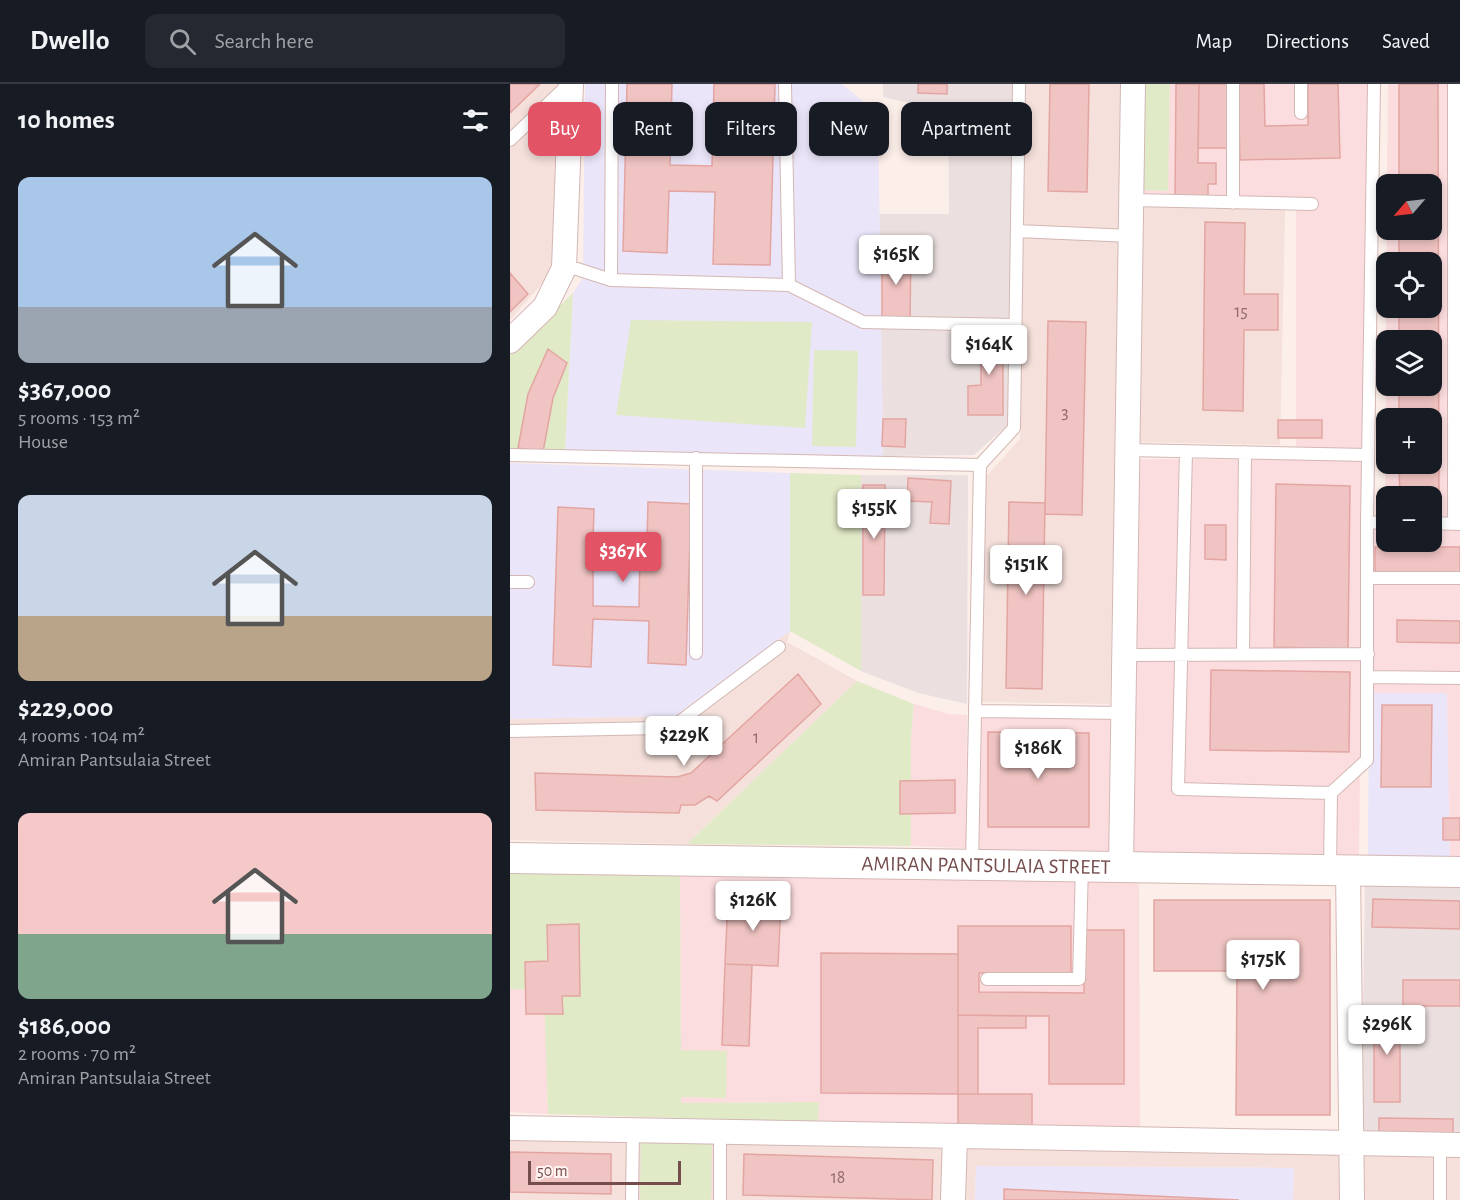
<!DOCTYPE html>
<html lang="en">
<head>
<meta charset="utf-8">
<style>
	:root { --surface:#171b24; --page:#242831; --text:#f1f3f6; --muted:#9ea1a6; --line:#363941; --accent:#e15365 }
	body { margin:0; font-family:"Alegreya Sans",sans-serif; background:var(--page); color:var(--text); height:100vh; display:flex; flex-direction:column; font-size:22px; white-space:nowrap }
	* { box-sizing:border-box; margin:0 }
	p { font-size:20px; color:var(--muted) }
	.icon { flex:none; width:33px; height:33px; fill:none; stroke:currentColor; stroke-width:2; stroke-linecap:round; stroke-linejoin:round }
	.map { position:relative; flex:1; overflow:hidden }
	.drawer { display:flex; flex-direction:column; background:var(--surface); width:510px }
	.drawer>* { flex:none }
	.top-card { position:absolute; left:18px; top:18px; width:570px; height:54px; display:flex; gap:12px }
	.needle { width:39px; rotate:242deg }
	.buttons { position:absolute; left:866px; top:90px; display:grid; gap:12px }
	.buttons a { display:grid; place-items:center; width:66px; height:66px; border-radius:12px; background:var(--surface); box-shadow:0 3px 9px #0003; font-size:30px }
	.scale { position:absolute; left:18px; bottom:15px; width:153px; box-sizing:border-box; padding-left:6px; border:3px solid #764d4d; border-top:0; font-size:16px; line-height:21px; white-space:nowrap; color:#764d4d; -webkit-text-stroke:4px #fef3f0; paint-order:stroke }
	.price { position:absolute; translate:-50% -51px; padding:0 14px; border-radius:6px; background:#fff; color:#222; font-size:20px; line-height:39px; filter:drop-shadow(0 2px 3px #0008) }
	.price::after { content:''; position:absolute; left:50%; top:36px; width:18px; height:14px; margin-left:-9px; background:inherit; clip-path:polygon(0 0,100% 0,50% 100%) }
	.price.on { background:var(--accent); color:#fff }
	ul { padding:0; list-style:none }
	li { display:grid; align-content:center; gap:12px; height:318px; padding:0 18px }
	li span { display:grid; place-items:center; height:186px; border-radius:12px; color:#555 }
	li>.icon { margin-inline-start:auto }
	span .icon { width:108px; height:108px; fill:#fffc; stroke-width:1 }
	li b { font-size:26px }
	h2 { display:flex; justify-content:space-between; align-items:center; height:72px; padding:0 18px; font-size:26px }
	.pill { padding:0 21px; border-radius:12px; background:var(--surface); box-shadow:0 3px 9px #0003; font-size:21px; line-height:54px }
	.pill.on { background:var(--accent); color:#fff }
	header { display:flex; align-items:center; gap:36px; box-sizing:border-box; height:84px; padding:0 30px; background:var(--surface); border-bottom:2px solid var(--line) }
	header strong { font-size:28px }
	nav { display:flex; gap:33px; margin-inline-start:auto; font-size:21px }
	.search { width:420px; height:54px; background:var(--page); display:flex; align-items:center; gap:15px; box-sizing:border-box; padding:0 21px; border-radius:12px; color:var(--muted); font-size:22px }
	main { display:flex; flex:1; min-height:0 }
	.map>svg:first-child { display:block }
</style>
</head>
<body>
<header>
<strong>Dwello</strong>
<div class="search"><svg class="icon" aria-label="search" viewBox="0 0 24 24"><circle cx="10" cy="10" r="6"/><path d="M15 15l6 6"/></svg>Search here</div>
<nav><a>Map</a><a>Directions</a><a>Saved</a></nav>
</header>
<main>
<section class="drawer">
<h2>10 homes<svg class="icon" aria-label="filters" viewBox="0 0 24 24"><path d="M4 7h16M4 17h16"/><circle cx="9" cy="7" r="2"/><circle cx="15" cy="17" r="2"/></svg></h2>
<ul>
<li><span style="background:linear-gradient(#a9c7e8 70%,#9aa5b1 0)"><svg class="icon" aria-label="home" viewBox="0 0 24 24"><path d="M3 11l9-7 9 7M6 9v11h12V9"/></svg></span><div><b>$367,000</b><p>5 rooms · 153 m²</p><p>House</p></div></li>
<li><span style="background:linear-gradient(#c9d6e8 65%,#b9a48a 0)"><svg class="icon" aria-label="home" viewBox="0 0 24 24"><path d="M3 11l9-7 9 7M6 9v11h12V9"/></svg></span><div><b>$229,000</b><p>4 rooms · 104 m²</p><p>Amiran Pantsulaia Street</p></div></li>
<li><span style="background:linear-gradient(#f6c9c9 65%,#7fa58c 0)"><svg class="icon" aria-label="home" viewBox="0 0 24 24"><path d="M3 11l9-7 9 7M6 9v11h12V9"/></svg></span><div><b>$186,000</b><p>2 rooms · 70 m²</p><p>Amiran Pantsulaia Street</p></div></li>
</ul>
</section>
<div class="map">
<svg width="950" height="1116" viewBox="0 0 950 1116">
	<rect width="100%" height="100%" fill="#fceee9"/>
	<path fill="#f5e0db" d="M0,0H50L49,180L0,236Z
		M516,0H612L600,620L472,618L474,395L510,355Z
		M630,123L775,126L770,361L624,358Z
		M280,547L277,558L347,597L177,760L0,756V635L165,632Z
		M0,1053L950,1073V1116H783L784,1084L466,1082L465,1116H0Z"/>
	<path fill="#fcdddf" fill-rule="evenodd" d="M632,0H858L849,772L618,768L623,375L786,376V114L628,113Z
		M878,0H950V435H921V412H876L875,435L876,262V302H921V256H876V224H921V178H877V146H921V100H877ZM876,334H921V380H876Z
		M862,440H876V458H921V441H950V777H940L859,609Z
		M404,620L439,630L457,631L456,764L401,762V653Z
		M471,633L600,635L599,767L469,765Z
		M170,787L629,790L630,1051L308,1038L309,1018L171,1019Z
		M0,905L34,906L38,1030L0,1028Z"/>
	<path fill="#ebe0df" d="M373,0H503L501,338L464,371L373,372L369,130H439L438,28L373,13Z
		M351,391H458L457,620L408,609L351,587Z
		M855,798L950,800V1062L851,1060Z"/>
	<path fill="#ebe5f9" d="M75,0H332L368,30L373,372L55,367L63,209L73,194Z
		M0,379L280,389V547L165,632L0,635Z
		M859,609H937L940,777L858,774Z
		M466,1082L784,1084L783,1116H465Z"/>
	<path fill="#e1eac7" d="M632,0H660L658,107L630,106Z
		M63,209L55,367L0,365V270Z
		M121,236L302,238L295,344L106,331Z
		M304,266L348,267L346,363L302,362Z
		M280,389L351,391V587L280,547Z
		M347,597L404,620L401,653V762L177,760Z
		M0,784L170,787L171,966L217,967L216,1014L171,1013V1019L309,1018L308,1038L38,1030L34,906L0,905Z
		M131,1052L202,1053L201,1116H130Z"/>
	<path fill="#f0c4c2" stroke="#e3a5a2" stroke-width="1.5" fill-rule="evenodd" d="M0,0H30L0,29Z
		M117,0H162L160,81L202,82L204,0H265L260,181L203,180L205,108L159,107L157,169L113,167Z
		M408,0H437V10L408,9Z
		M540,0H579L577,108L538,107Z
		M666,0H689L688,79H706V100H698V115L665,114Z
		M689,0H718V64H688Z
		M728,0H754L755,42L798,41V0H828L830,74L730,76Z
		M889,0H928L929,427H921V412H890L889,380H921V334H889V302H921V256H889V224H921V178H889V146H921V100H889Z
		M695,138L735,139L734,210H768V246H734L733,327L693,326Z
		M401,168L400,235L372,236V170Z
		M0,189L18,210L0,228Z
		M538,237L576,238L572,431L535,430Z
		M471,243H493V331H458V302L471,301Z
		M38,265L57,279L43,314L33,368L8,364L18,310Z
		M373,335H396L395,363L372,362Z
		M768,336H812V354H768Z
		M398,394L441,397L439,440L420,439L422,418L397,417Z
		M766,400L840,402L838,565L764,563Z
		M353,401H375L374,511H353Z
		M138,418L181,420L176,581L138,579L139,537L83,535L81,583L43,581L48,423L84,425L83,456L137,457ZM83,467H130L129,523L83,522Z
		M499,418L535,419L532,605L496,604Z
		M695,441H716V476L695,475Z
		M865,463H950V491H865Z
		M887,536L950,537V559L887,558Z
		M701,586L840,588L839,668L700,666Z
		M288,590L311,620L207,717L199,712L185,721H171L169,729L26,726L25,689L167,693L181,689Z
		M872,621H922L921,703H871Z
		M478,648L579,649V743H478Z
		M445,696V729L390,730V697Z
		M933,734H950V756H933Z
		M218,815L271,817L268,882L215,880Z
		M863,815L950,817V845L862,843Z
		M644,816H820V1031H726L727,887H644Z
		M69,840L70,912H52L53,930H16L15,878L38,877L37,841Z
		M448,842H561V889H469V908L574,909V846H614V1000H539V932L448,931Z
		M311,869L448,870V1010L311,1009Z
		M215,880L242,881L239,962L212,961Z
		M893,896H950V922H893Z
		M864,925H890V1018H864Z
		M448,931L516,932V944H468V1010H448Z
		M448,1010H522V1043H448Z
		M869,1034L943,1035V1056L869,1054Z
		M0,1068L101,1070V1110L0,1108Z
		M234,1070L423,1076L422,1116L233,1111Z
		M494,1105L729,1116H494Z"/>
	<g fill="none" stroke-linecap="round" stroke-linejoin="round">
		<g stroke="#d3b7b4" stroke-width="14">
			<path id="service" d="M102,0L101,196L279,201L275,0
				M944,0V440
				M791,29V0
				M0,56L59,0
				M621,116L802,120
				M723,119V0
				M507,147L621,152
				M54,184L67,185L101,196
				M279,201L353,238L505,241
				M618,366L858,371
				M676,367L668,705L821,709
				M0,371L470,381
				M857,438L876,439
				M921,439L950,440
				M858,494H950
				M0,498H18
				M186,569V374
				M615,571L858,570
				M733,571L735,368
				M857,593L950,594
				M465,627L614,629
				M0,647L150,644L168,639L269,563
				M462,780L470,381L504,344L509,0
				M820,786L821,709L857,676V438L864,0
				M477,895H569L572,782
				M210,1048V1116
				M122,1116L123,1046
				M930,1116V1061"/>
		</g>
		<g stroke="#d3b7b4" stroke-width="26">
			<path id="minor" d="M0,257L35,223L54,184L61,0
				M611,783L623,0
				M838,786L842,1116
				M0,1044L950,1061
				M443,1116L445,1052"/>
		</g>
		<g stroke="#d3b7b4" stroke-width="32">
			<g id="tertiary">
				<path id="s1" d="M0,774L950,788"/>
			</g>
		</g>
		<use href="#service" stroke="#fff" stroke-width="12"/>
		<use href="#minor" stroke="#fff" stroke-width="24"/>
		<use href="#tertiary" stroke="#fff" stroke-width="30"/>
	</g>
	<g text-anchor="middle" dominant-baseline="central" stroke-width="4.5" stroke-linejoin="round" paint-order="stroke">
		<g font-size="18" fill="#946b6a">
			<text x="731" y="228">15</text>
			<text x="555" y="329">3</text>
			<text x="246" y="654">1</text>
			<text x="328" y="1094">18</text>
		</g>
		<g font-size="21" fill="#764d4d" stroke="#fef3f0">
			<text stroke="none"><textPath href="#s1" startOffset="476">AMIRAN PANTSULAIA STREET</textPath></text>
		</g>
	</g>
</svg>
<div class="buttons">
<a><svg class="needle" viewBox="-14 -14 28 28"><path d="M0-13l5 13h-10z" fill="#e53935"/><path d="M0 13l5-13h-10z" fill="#9ea1a6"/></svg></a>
<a><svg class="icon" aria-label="locate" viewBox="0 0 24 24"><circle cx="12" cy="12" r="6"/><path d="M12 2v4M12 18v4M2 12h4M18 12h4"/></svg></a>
<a><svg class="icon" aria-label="layers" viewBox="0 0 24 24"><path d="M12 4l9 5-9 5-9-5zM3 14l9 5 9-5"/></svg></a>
<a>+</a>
<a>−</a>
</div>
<div class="scale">50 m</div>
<b class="price" style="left:386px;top:202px">$165K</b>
<b class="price" style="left:479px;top:292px">$164K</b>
<b class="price" style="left:364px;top:456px">$155K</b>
<b class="price on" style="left:113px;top:499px">$367K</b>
<b class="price" style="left:516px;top:512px">$151K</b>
<b class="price" style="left:174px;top:683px">$229K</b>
<b class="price" style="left:528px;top:696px">$186K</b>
<b class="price" style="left:243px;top:848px">$126K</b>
<b class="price" style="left:753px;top:907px">$175K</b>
<b class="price" style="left:877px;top:972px">$296K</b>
<div class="top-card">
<a class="pill on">Buy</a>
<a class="pill">Rent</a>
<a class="pill">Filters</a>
<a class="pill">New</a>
<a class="pill">Apartment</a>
</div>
</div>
</main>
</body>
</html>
